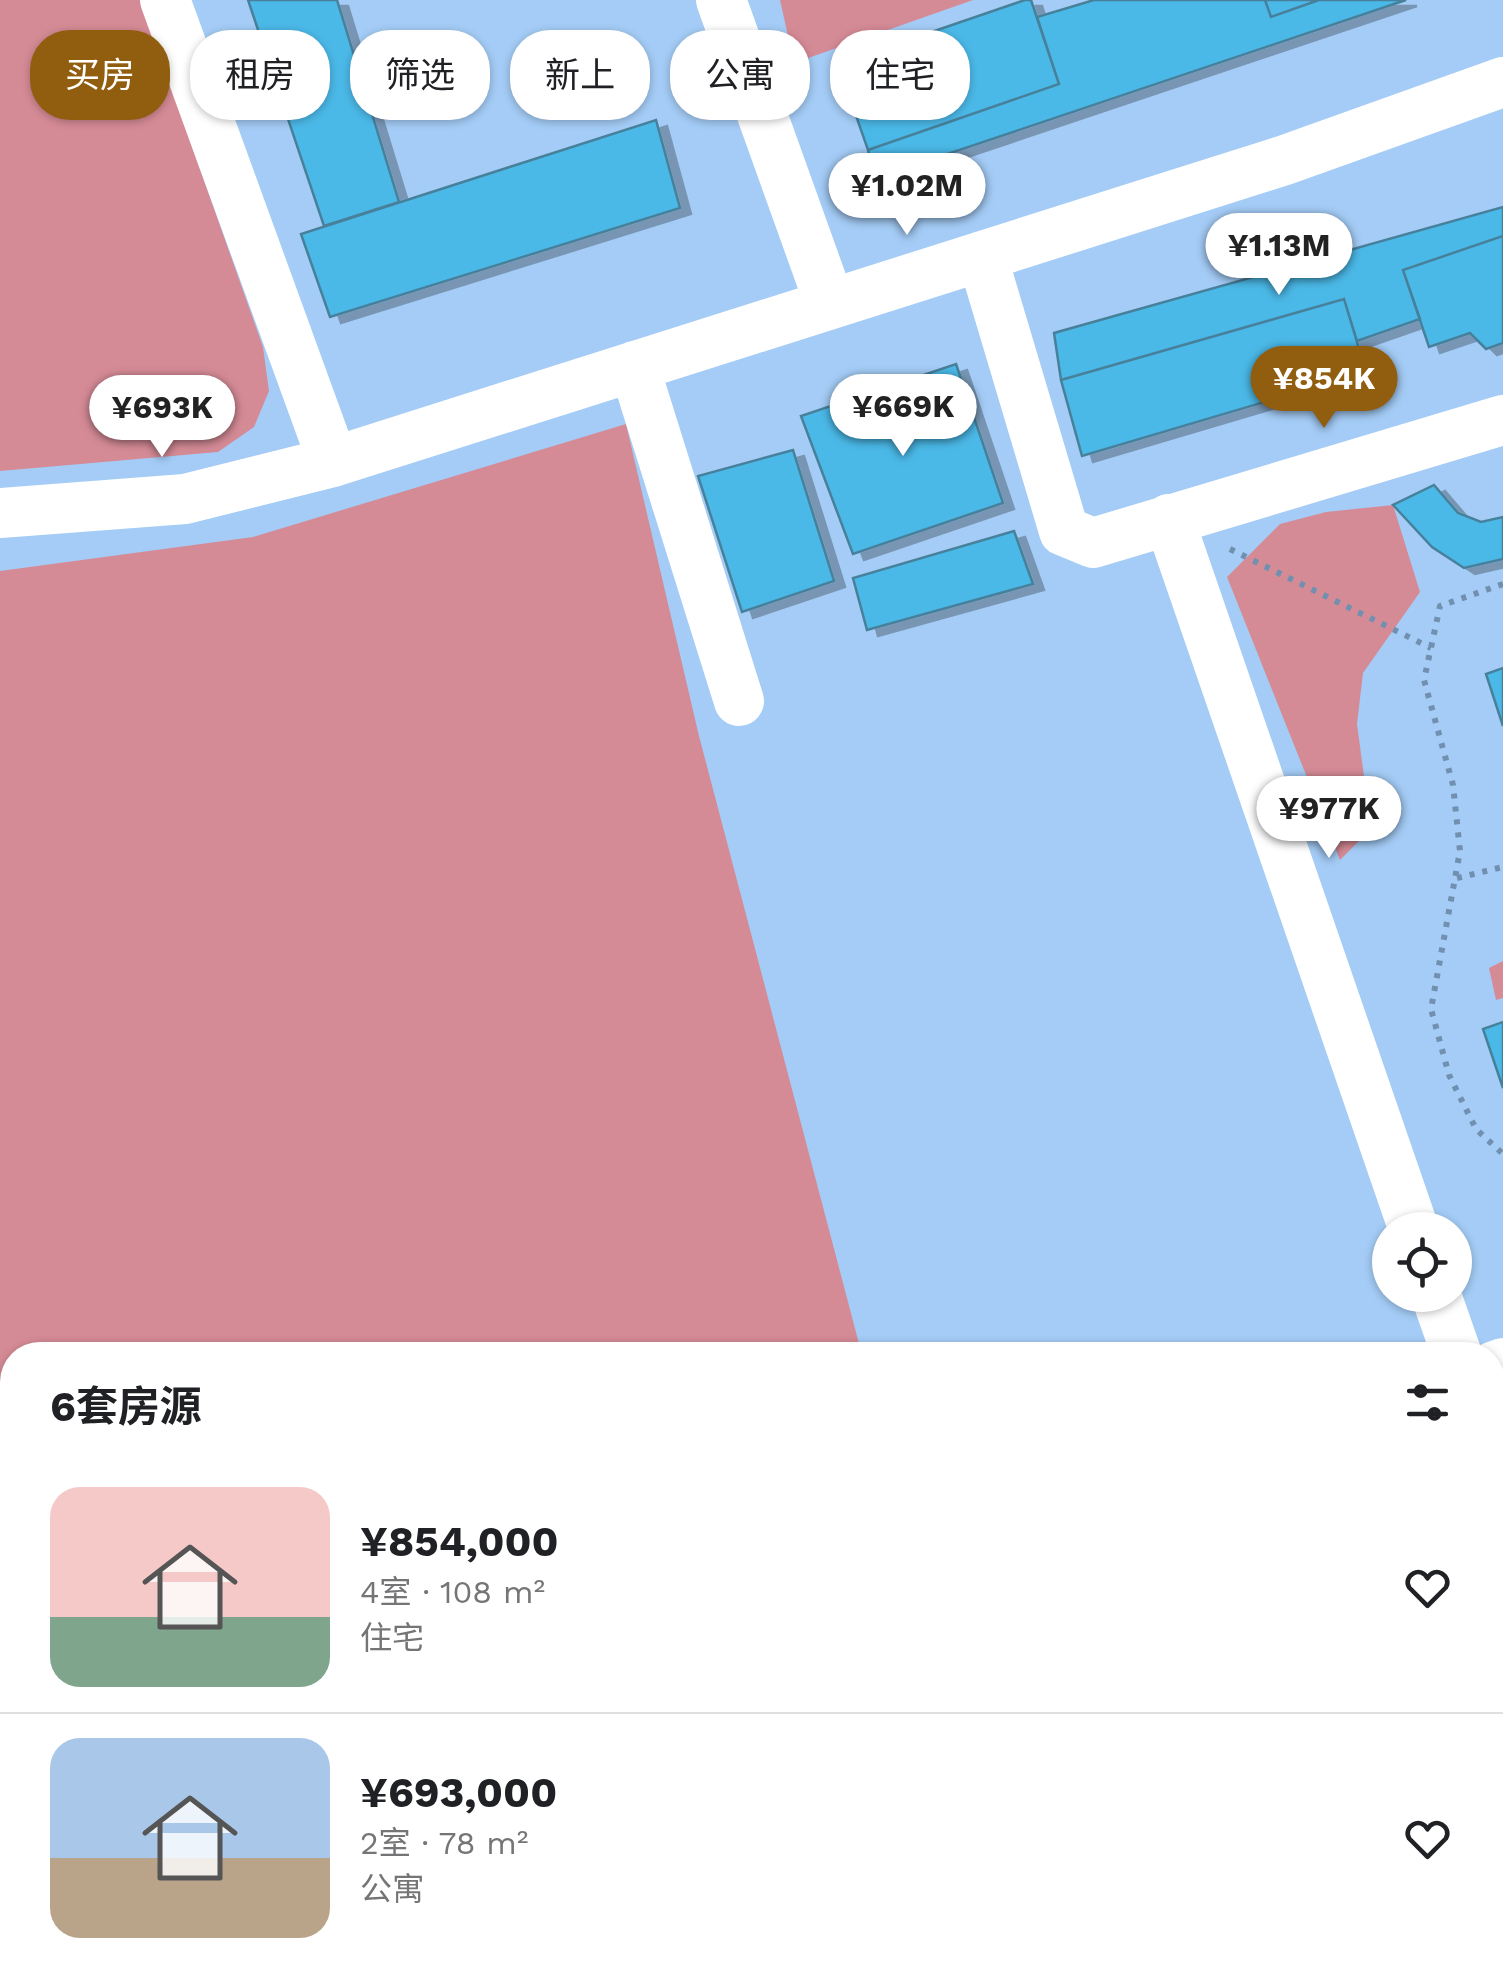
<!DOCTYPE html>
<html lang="zh">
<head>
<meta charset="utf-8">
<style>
	:root { --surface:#fff; --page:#f6f6f6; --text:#202124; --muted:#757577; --line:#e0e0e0; --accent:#915d0f }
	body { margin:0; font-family:"Work Sans","Noto Sans SC",sans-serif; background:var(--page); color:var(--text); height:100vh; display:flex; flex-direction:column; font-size:38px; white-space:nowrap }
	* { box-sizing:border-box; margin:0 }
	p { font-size:32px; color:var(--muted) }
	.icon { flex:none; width:55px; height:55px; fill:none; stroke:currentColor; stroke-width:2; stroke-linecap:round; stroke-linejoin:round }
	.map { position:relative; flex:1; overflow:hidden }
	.panel { position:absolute; left:0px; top:1342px; width:1505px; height:642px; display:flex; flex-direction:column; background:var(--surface); border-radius:40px 40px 0 0; box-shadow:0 2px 8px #0004 }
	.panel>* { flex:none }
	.banner { position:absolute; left:30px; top:30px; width:1000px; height:90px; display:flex; gap:20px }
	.tools { position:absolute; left:1372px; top:1212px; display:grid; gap:20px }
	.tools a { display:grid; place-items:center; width:100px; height:100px; border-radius:50%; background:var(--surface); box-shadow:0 2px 8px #0004; font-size:50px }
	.price { position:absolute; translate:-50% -85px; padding:0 22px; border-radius:35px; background:#fff; color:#222; font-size:32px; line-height:65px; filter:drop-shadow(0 2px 5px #0008) }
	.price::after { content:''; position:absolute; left:50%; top:60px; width:30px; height:22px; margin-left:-15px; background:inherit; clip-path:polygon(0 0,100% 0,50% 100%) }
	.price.on { background:var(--accent); color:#fff }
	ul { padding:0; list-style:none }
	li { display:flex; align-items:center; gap:30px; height:250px; padding:0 50px }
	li+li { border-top:2px solid var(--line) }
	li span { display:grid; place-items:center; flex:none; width:280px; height:200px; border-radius:30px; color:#555 }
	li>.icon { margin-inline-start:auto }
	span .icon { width:120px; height:120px; fill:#fffc; stroke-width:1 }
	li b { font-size:42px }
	h2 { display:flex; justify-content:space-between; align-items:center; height:120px; padding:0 50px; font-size:42px }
	.pill { padding:0 35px; border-radius:40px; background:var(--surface); box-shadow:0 2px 8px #0004; font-size:35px; line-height:90px }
	.pill.on { background:var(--accent); color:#fff }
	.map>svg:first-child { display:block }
</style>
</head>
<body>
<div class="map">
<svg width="1503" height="1983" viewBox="0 0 1503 1983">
	<defs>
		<filter id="shadow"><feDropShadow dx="11" dy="6" stdDeviation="0" flood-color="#0004"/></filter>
	</defs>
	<rect width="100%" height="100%" fill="#a4ccf6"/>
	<path fill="#d58b96" d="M0,0H140L263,347L269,391L254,427L218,452L0,471Z
		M780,0H973L794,63Z
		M626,424L699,736L862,1355H12V1972H597L600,1983H0V571L253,537Z
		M1393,505L1420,592L1363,673L1357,724L1371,829L1340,860L1227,577L1280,524L1326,512Z
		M1503,961V998L1496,1000L1489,968Z"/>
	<path fill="#4bb9e8" stroke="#47809b" stroke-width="2.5" filter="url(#shadow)" d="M248,0H337L399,202L324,226Z
		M1025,0H1031L1059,84L868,150L838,64Z
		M1094,0H1265L1271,17L1319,0H1406L876,178L868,150L1059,84L1037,17Z
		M1265,0H1319L1271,17Z
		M656,120L680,208L330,317L301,234Z
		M1503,207V236L1403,270L1420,319L1357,341L1344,299L1061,380L1054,333Z
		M1503,236V343L1486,349L1470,333L1429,347L1403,270Z
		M1344,299L1366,372L1082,456L1061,380Z
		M956,364L1003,503L853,554L801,416Z
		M793,450L834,581L742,612L698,476Z
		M1434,485L1458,513L1481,522L1503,517V559L1464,568L1432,547L1393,505Z
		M1014,531L1033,584L867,630L853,578Z
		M1503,668V726L1486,674Z
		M1503,1022V1088L1483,1029Z
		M1503,1967V1983H1469L1492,1972Z"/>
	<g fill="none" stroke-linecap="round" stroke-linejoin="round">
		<path stroke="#7190b0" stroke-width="6" stroke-dasharray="5 8" stroke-linecap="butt" d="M1230,549L1431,648
			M1503,584L1440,606L1424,680L1453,785L1460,851L1431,1009L1449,1075L1476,1129L1503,1154
			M1457,878L1503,867"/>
		<path stroke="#fff" stroke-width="50" d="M165,0L333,462
			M721,0L830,304
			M982,256L1064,531L1093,543L1503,420
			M634,366L739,701
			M0,513L185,499L333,462L1285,160L1503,82
			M1169,519L1414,1230
			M1436,1295L1457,1355
			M1492,1367L1503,1363
			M1492,1457L1503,1488
			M1492,1817L1503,1802
			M1492,1938L1503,1933
			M619,1972L621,1983
			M1209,1983L1243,1972
			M1412,1983L1417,1972"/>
	</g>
</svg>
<div class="tools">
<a><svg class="icon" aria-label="locate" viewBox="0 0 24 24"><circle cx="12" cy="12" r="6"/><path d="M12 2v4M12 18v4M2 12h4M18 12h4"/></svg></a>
</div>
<b class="price" style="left:907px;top:238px">¥1.02M</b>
<b class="price" style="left:1279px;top:298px">¥1.13M</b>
<b class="price on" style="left:1324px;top:431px">¥854K</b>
<b class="price" style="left:903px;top:459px">¥669K</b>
<b class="price" style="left:162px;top:460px">¥693K</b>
<b class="price" style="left:1329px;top:861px">¥977K</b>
<div class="banner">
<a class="pill on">买房</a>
<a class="pill">租房</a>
<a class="pill">筛选</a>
<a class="pill">新上</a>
<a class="pill">公寓</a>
<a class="pill">住宅</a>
</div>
<section class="panel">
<h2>6套房源<svg class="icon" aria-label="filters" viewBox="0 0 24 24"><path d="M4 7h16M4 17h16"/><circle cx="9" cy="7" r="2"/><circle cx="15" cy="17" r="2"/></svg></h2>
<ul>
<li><span style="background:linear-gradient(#f6c9c9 65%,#7fa58c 0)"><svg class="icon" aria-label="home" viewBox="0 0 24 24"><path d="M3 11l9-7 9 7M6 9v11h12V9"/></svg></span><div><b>¥854,000</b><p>4室 · 108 m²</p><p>住宅</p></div><svg class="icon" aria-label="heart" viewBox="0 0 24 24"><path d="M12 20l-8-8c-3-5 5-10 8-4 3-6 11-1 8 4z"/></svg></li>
<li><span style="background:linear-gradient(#a9c7e8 60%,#b9a48a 0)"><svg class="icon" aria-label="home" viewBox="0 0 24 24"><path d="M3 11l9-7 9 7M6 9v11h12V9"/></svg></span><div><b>¥693,000</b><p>2室 · 78 m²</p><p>公寓</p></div><svg class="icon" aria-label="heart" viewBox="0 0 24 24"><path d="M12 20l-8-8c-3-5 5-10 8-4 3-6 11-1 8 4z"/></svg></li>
</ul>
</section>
</div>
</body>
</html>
